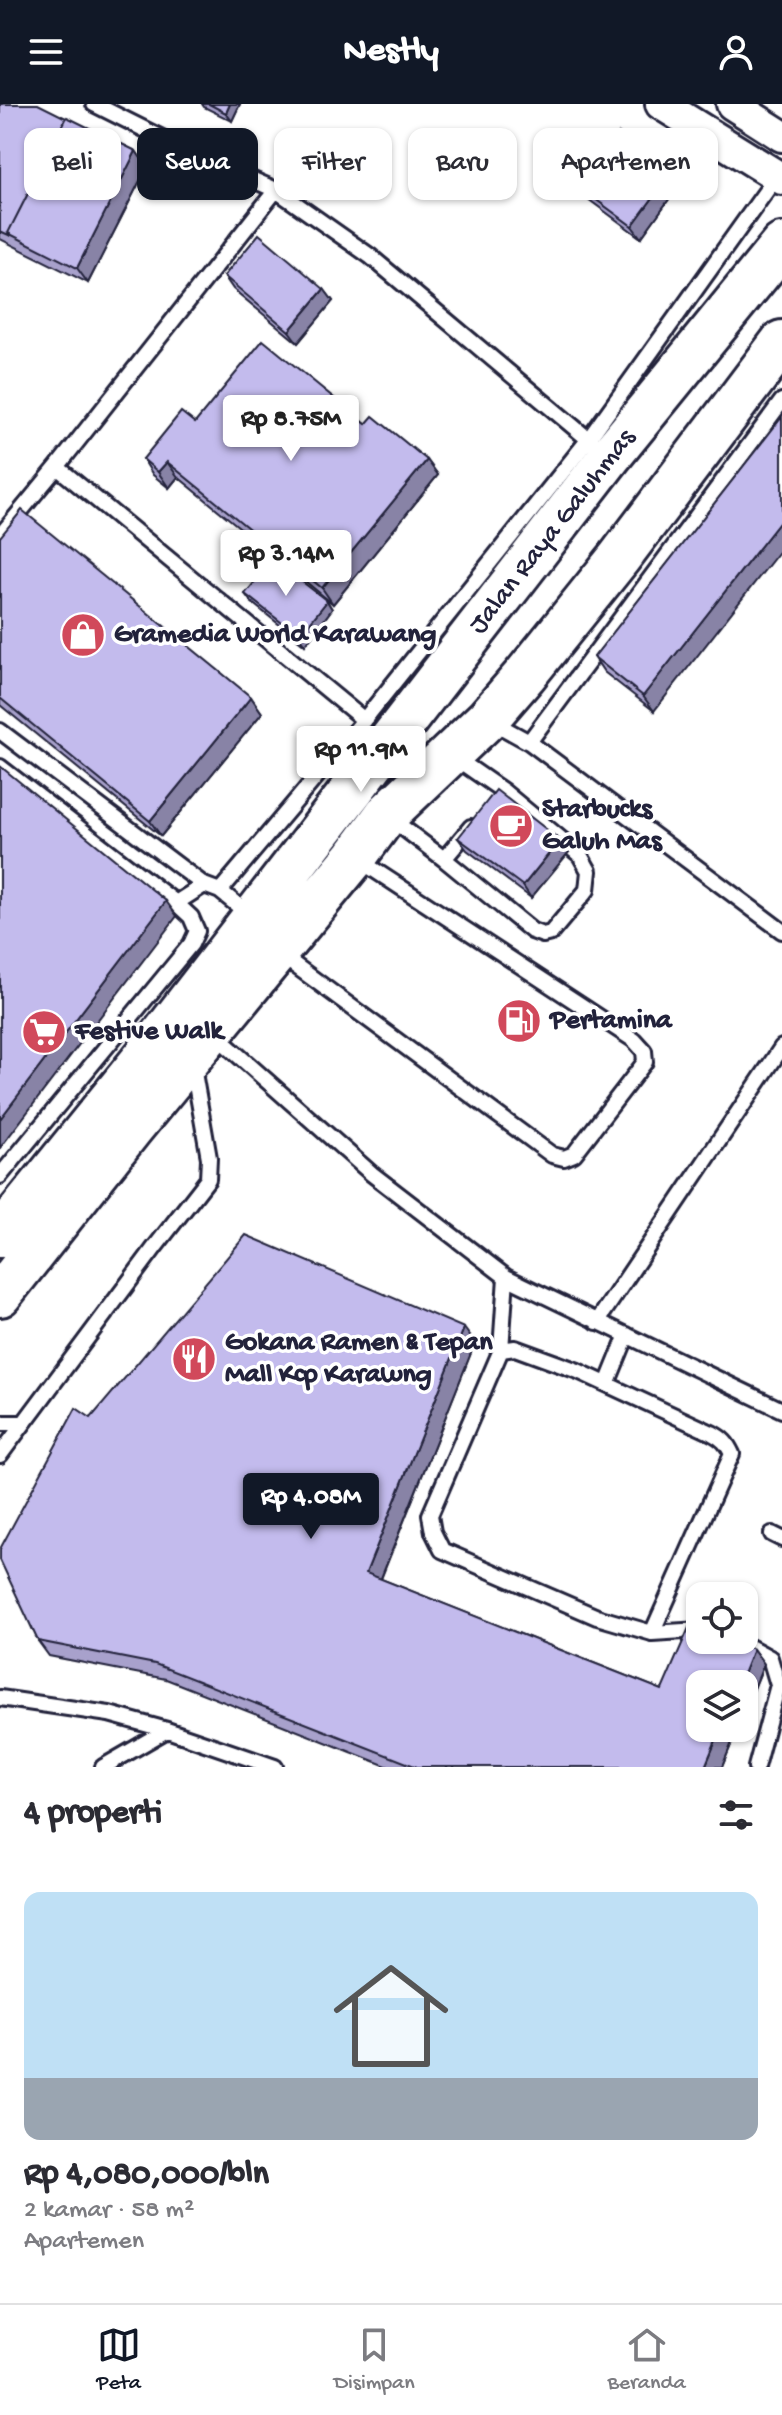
<!DOCTYPE html>
<html lang="id">
<head>
<meta charset="utf-8">
<style>
	:root { --surface:#fff; --page:#f7f7f7; --text:#2b2b33; --muted:#7c7c81; --line:#e1e1e2; --accent:#111827 }
	body { margin:0; font-family:"Gochi Hand",sans-serif; background:var(--page); color:var(--text); height:100vh; display:flex; flex-direction:column; font-size:30px; white-space:nowrap }
	* { box-sizing:border-box; margin:0 }
	p { font-size:26px; color:var(--muted) }
	.icon { flex:none; width:44px; height:44px; fill:none; stroke:currentColor; stroke-width:2; stroke-linecap:round; stroke-linejoin:round }
	.map { position:relative; height:1663px; overflow:hidden }
	.panel { display:flex; flex-direction:column; background:var(--surface); flex:1 }
	.panel>* { flex:none }
	.hud { position:absolute; left:24px; top:24px; width:734px; height:72px; display:flex; gap:16px }
	.tools { position:absolute; left:686px; top:1478px; display:grid; gap:16px }
	.tools a { display:grid; place-items:center; width:72px; height:72px; border-radius:16px; background:var(--surface); box-shadow:0 2px 6px #0004; font-size:40px }
	.price { position:absolute; translate:-50% -68px; padding:0 18px; border-radius:8px; background:#fff; color:#222; font-size:26px; line-height:52px; filter:drop-shadow(0 2px 4px #0008) }
	.price::after { content:''; position:absolute; left:50%; top:48px; width:24px; height:18px; margin-left:-12px; background:inherit; clip-path:polygon(0 0,100% 0,50% 100%) }
	.price.selected { background:var(--accent); color:#fff }
	ul { padding:0; list-style:none }
	li { display:grid; align-content:center; gap:16px; height:424px; padding:0 24px }
	li span { display:grid; place-items:center; height:248px; border-radius:16px; color:#555 }
	li>.icon { margin-inline-start:auto }
	span .icon { width:144px; height:144px; fill:#fffc; stroke-width:1 }
	li b { font-size:34px }
	h2 { display:flex; justify-content:space-between; align-items:center; height:96px; padding:0 24px; font-size:34px }
	.pill { padding:0 28px; border-radius:16px; background:var(--surface); box-shadow:0 2px 6px #0004; font-size:28px; line-height:72px }
	.pill.selected { background:var(--accent); color:#fff }
	header { display:flex; justify-content:space-between; align-items:center; height:104px; padding:0 24px; background:var(--accent); color:#fff; font-size:36px; font-weight:800 }
	.dock { display:flex; justify-content:space-around; align-items:center; height:112px; border-top:2px solid var(--line); background:var(--surface); font-size:22px; color:var(--muted) }
	.dock a { display:grid; justify-items:center; gap:4px }
	.dock .selected { color:var(--accent) }
	.map>svg:first-child { display:block }
</style>
</head>
<body>
<header><svg class="icon" aria-label="menu" viewBox="0 0 24 24"><path d="M4 6h16M4 12h16M4 18h16"/></svg>Nestly<svg class="icon" aria-label="person" viewBox="0 0 24 24"><circle cx="12" cy="8" r="4"/><path d="M4 21q1-7 8-7t8 7"/></svg></header>
<div class="map">
<svg width="782" height="1663" viewBox="0 0 782 1663">
	<rect width="100%" height="100%" fill="#fff"/>
	<filter id="ink" filterUnits="userSpaceOnUse"><feTurbulence type="fractalNoise" baseFrequency=".0125" numOctaves="2"/><feDisplacementMap in="SourceGraphic" scale="16" xChannelSelector="R" yChannelSelector="G"/><feConvolveMatrix kernelMatrix="1 2 1 2 8 2 1 2 1" color-interpolation-filters="sRGB"/></filter>
	<g filter="url(#ink)">
		<g fill="none" stroke-linecap="round" stroke-linejoin="round">
			<g stroke="#22223b" stroke-width="20">
				<path id="lane" d="M94,0L196,51L276,86L370,152L594,340
					M57,363L364,616
					M0,432L57,363L276,86
					M491,617L529,638L782,827
					M0,627L204,781L220,787
					M529,638L782,297
					M0,663L176,799L191,813L197,827L191,840L0,1072
					M390,714L444,755L532,827L543,831L551,829L587,786L589,767L580,751L503,687L454,653
					M444,755L471,723
					M176,799L204,781
					M252,813L220,787L364,616L588,336L779,69
					M281,851L552,1051L564,1054L574,1050L645,958L644,947L634,936L359,756
					M213,929L372,1070L506,1173L782,1306
					M597,1218L782,943
					M501,1246L506,1173
					M607,1280L627,1231
					M0,1319H24
					M0,1351L155,1143L208,1075L209,1054L193,963
					M772,1430L782,1435
					M652,1529L732,1350C727,1339 723,1335 712,1329L578,1267L515,1244L501,1246L430,1411L433,1428L442,1446L597,1513L652,1529L700,1526
					M737,1536L770,1554L778,1581L756,1663
					M0,1594L109,1610L167,1626L275,1663
					M103,1663L167,1626"/>
			</g>
			<g stroke="#22223b" stroke-width="36">
				<path id="street" d="M661,0L782,75
					M732,0L782,32"/>
			</g>
			<g stroke="#22223b" stroke-width="48">
				<path id="secondary" d="M0,1132L157,938L611,351L782,141
					M0,1191L131,1025L355,753L386,711L487,615L525,571L619,454L782,238"/>
			</g>
			<use href="#lane" stroke="#fff" stroke-width="14"/>
			<use href="#street" stroke="#fff" stroke-width="30"/>
			<use href="#secondary" stroke="#fff" stroke-width="42"/>
		</g>
		<path fill="#a8a1cc" stroke="#22223b" stroke-width="2" d="M0,0L66,14L136,47L147,63L88,179L0,135Z
			M202,0H240L232,17L204,3Z
			M680,80L641,134L588,95L579,83Z
			M224,172L324,185L333,197L298,239L233,185Z
			M782,313L654,607L604,568L594,553Z
			M195,319L366,320L427,356L438,371L333,500L178,373L169,384L153,371L143,355Z
			M0,433L251,593L262,609L161,732L0,601Z
			M245,490L327,497L332,505L305,541L251,498Z
			M458,734L560,736L569,748L531,794L467,746Z
			M475,1239L381,1475L662,1586L753,1545L764,1560L722,1663H389L166,1575L49,1552L38,1537L91,1314Z"/>
		<path fill="#8883a6" stroke="#22223b" stroke-width="2" d="M230,0H240L232,17L226,9Z
			M136,47L147,63L88,179L77,164Z
			M672,68L680,80L641,134L632,122Z
			M324,185L333,197L298,239L289,227Z
			M427,356L438,371L333,500L322,484Z
			M167,358L178,373L169,384L158,368Z
			M782,415V444L654,607L643,592Z
			M327,497L332,505L305,541L299,532Z
			M251,593L262,609L161,732L150,717Z
			M560,736L569,748L531,794L523,782Z
			M166,797L177,812L0,1044V1015Z
			M464,1224L475,1239L377,1484L366,1469Z
			M753,1545L764,1560L744,1608V1580H739Z
			M721,1624H738L722,1663H705Z"/>
		<path fill="#c3bbed" stroke="#22223b" stroke-width="2" d="M0,0H38L66,14L8,129L11,132L0,127Z
			M209,0H230L226,9Z
			M67,13L136,47L77,164L8,129Z
			M619,29L672,68L632,122L579,83Z
			M259,130L324,185L289,227L224,172Z
			M263,236L366,320L373,312L427,356L322,484L167,358L158,368L143,355L181,308L195,319Z
			M782,313V415L643,592L594,553Z
			M22,406L251,593L150,717L0,594V433Z
			M273,455L327,497L299,532L245,490Z
			M0,662L166,797L0,1015Z
			M496,686L560,736L523,782L458,734Z
			M246,1131L464,1224L366,1469L662,1586L691,1519L700,1523V1536H732L753,1545L739,1580H700V1624H721L705,1663H417L155,1560L38,1537L0,1456V1445L76,1304L91,1314Z"/>
	</g>
	<defs>
		<g id="shop-disc" transform="scale(2.3)"><circle r="9.5" fill="#d1495b" stroke="#fff"/><path d="M-5-2.5h2.3a2.7 3.5 0 0 1 5.4 0H5L5.5 6h-11ZM-1.5-2.5h3a1.5 2.3 0 0 0-3 0Z" fill="#fff"/></g>
		<g id="cafe-disc" transform="scale(2.3)"><circle r="9.5" fill="#d1495b" stroke="#fff"/><path d="M-5.5-4.5H6V0H3Q3 3.5 0 3.5H-2.5Q-5.5 3.5-5.5 0ZM3-3.2v2h1.7v-2ZM-6 4.5H4V6H-6Z" fill="#fff"/></g>
		<g id="fuel-disc" transform="scale(2.3)"><circle r="9.5" fill="#d1495b" stroke="#fff"/><path d="M-5.5-6h7V0h2V4h1.3V-2.5L3-4.5l.8-.8L6-3V5H2.5V1h-1V6h-7ZM-4.2-4.7v3.2H.2V-4.7Z" fill="#fff"/></g>
		<g id="supermarket-disc" transform="scale(2.3)"><circle r="9.5" fill="#d1495b" stroke="#fff"/><path d="M-6-5.5h2.5l.6 2H6L4.5 2H-2.5L-4.4-4H-6ZM-1.5 3.2a1.3 1.3 0 1 0 .1 0ZM3 3.2a1.3 1.3 0 1 0 .1 0Z" fill="#fff"/></g>
		<g id="restaurant-disc" transform="scale(2.3)"><circle r="9.5" fill="#d1495b" stroke="#fff"/><path d="M-5-6h1v4h1v-4h1v4h1v-4h1v5L-1.5 .5V6h-2V.5L-5-1ZM5-6V6H3V1.5H1.5Q1.5-4 5-6Z" fill="#fff"/></g>
	</defs>
	<g fill-rule="evenodd">
		<use href="#shop-disc" x="83" y="531"/>
		<use href="#cafe-disc" x="511" y="722"/>
		<use href="#fuel-disc" x="519" y="917"/>
		<use href="#supermarket-disc" x="44" y="928"/>
		<use href="#restaurant-disc" x="194" y="1255"/>
	</g>
	<g text-anchor="middle" dominant-baseline="central" stroke-width="7" stroke-linejoin="round" paint-order="stroke">
		<g font-size="28" fill="#22223b" stroke="#fff">
			<text transform="translate(553 428) rotate(-52)">Jalan Raya Galuhmas</text>
		</g>
		<g font-size="28" font-weight="bold" fill="#22223b" stroke="#fff" text-anchor="start">
			<text x="114" y="531">Gramedia World Karawang</text>
			<text x="542" y="706">Starbucks<tspan x="542" dy="32">Galuh Mas</tspan></text>
			<text x="550" y="917">Pertamina</text>
			<text x="75" y="928">Festive Walk</text>
			<text x="225" y="1239">Gokana Ramen &amp; Tepan<tspan x="225" dy="32">Mall Kcp Karawng</tspan></text>
		</g>
	</g>
</svg>
<div class="tools">
<a><svg class="icon" aria-label="locate" viewBox="0 0 24 24"><circle cx="12" cy="12" r="6"/><path d="M12 2v4M12 18v4M2 12h4M18 12h4"/></svg></a>
<a><svg class="icon" aria-label="layers" viewBox="0 0 24 24"><path d="M12 4l9 5-9 5-9-5zM3 14l9 5 9-5"/></svg></a>
</div>
<b class="price" style="left:291px;top:359px">Rp 8.75M</b>
<b class="price" style="left:286px;top:494px">Rp 3.14M</b>
<b class="price" style="left:361px;top:690px">Rp 11.9M</b>
<b class="price selected" style="left:311px;top:1437px">Rp 4.08M</b>
<div class="hud">
<a class="pill">Beli</a>
<a class="pill selected">Sewa</a>
<a class="pill">Filter</a>
<a class="pill">Baru</a>
<a class="pill">Apartemen</a>
</div>
</div>
<section class="panel">
<h2>4 properti<svg class="icon" aria-label="filters" viewBox="0 0 24 24"><path d="M4 7h16M4 17h16"/><circle cx="9" cy="7" r="2"/><circle cx="15" cy="17" r="2"/></svg></h2>
<ul>
<li><span style="background:linear-gradient(#bfe0f5 75%,#9aa5b1 0)"><svg class="icon" aria-label="home" viewBox="0 0 24 24"><path d="M3 11l9-7 9 7M6 9v11h12V9"/></svg></span><div><b>Rp 4,080,000/bln</b><p>2 kamar · 58 m²</p><p>Apartemen</p></div></li>
</ul>
</section>
<nav class="dock">
<a class="selected"><svg class="icon" aria-label="map" viewBox="0 0 24 24"><path d="M3 6l6-2 6 2 6-2v14l-6 2-6-2-6 2zM9 4v14M15 6v14"/></svg>Peta</a>
<a><svg class="icon" aria-label="saved" viewBox="0 0 24 24"><path d="M7 4h10v16l-5-4-5 4z"/></svg>Disimpan</a>
<a><svg class="icon" aria-label="home" viewBox="0 0 24 24"><path d="M3 11l9-7 9 7M6 9v11h12V9"/></svg>Beranda</a>
</nav>
</body>
</html>
